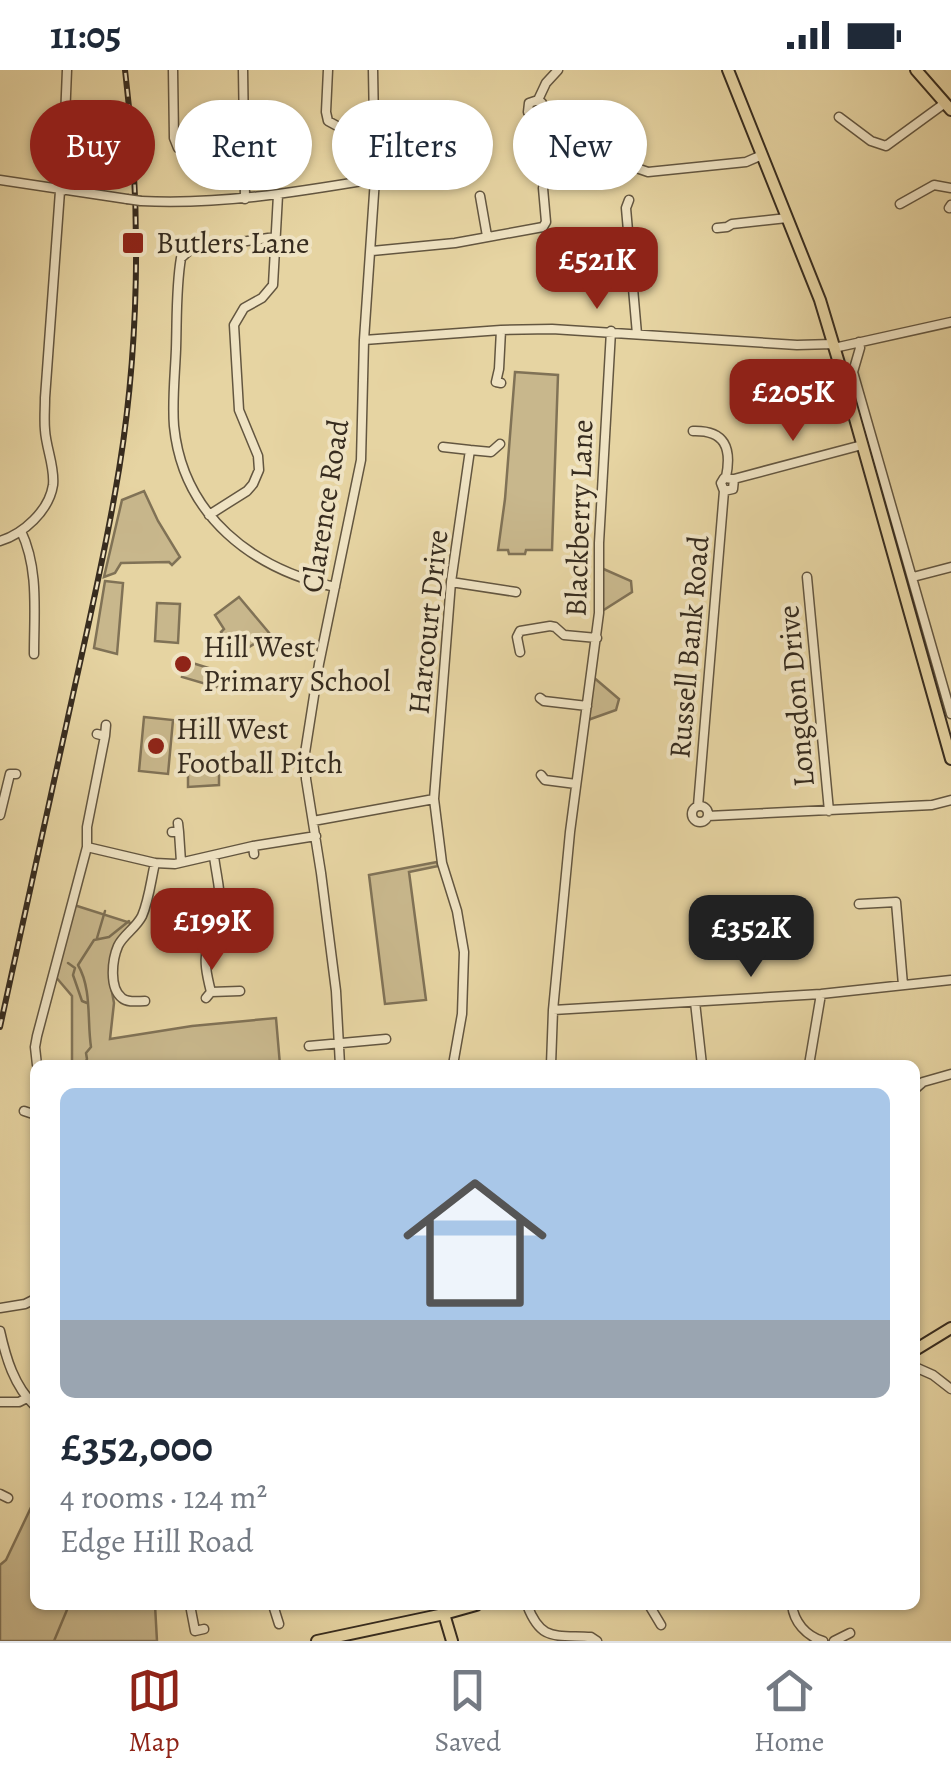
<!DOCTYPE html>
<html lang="en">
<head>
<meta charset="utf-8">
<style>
	:root { --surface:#fff; --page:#f2f2f3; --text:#1f2937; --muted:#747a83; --line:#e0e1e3; --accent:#8f2418 }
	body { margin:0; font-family:Alegreya,serif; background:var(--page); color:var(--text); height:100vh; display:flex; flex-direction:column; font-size:38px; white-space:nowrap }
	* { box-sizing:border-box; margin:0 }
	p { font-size:32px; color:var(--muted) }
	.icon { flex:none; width:55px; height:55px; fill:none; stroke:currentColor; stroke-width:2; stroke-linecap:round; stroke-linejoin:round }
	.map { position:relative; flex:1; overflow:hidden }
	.sheet { position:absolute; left:30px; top:990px; width:890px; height:550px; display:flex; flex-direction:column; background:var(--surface); border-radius:15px; box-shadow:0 2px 8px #0004 }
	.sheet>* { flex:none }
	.guide { position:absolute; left:30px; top:30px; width:892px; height:90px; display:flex; gap:20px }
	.price { position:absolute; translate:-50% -85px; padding:0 22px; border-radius:20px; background:var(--accent); color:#fff; font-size:32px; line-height:65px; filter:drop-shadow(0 2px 5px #0008) }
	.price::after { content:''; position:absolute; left:50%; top:60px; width:30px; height:22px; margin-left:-15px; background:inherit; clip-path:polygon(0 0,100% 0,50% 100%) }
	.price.selected { background:#222; color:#fff }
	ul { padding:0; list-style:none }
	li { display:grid; align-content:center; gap:20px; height:530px; padding:0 30px }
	li span { display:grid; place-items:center; height:310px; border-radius:15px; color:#555 }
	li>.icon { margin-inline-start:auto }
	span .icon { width:180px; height:180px; fill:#fffc; stroke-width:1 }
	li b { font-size:42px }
	.chip { padding:0 35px; border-radius:45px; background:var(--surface); box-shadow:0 2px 8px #0004; font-size:35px; line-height:90px }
	.chip.selected { background:var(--accent); color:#fff }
	.status { display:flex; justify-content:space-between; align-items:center; height:70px; padding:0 50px; background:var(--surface); direction:ltr }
	.status svg { height:28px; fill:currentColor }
	.menu { display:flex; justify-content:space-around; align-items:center; height:140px; border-top:2px solid var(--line); background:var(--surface); font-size:28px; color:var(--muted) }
	.menu a { display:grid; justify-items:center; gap:5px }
	.menu .selected { color:var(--accent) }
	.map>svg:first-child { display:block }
</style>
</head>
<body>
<div class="status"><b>11:05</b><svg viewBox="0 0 49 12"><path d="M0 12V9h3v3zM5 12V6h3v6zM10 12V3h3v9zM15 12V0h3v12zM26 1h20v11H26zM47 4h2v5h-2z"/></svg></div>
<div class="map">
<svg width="951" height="1571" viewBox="0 0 951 1571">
	<rect width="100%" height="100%" fill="#e6d4a2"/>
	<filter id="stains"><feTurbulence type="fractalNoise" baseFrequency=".002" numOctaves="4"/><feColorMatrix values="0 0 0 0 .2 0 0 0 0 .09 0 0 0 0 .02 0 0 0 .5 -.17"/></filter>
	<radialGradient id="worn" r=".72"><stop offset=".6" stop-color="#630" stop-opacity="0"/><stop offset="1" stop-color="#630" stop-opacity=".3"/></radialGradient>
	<path fill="#c8b78c" stroke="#807256" stroke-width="2.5" d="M515,302L558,305L552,480H526L525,484H509L508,480H498L505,429Z
		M144,421L158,451L180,487L172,495L169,492L121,493L115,503L104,507L122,430Z
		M599,497L631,511L632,522L599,543Z
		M105,511L123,513L117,584L94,578Z
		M239,527L270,564L241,582L235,574L231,576L221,562L224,559L215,545Z
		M157,533L180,534L178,573L155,571Z
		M186,591L215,600L218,608L221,607L223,619L182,607Z
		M592,606L619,629L616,640L585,651Z
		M144,647L173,650L168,704L139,701Z
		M188,689L219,690V715L188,717Z
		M437,792L438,796L409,802L426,930L385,934L369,805Z
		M74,835L134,854L115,875L110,911L114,933L110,969L192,956L276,948L280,995H72V926L55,906Z
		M35,1429V1535H155L157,1571H0V1495L6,1490Z"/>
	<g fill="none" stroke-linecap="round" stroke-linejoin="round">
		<path stroke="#7c6f53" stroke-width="2.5" d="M97,868L105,841
			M68,893L75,898L73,905L82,931L87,933
			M84,995L87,989L86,983L91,977C87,951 92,919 78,895L94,870L109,867L129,851
			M54,1571L69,1535"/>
		<g stroke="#635640" stroke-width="11">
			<path id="minor" d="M173,0L174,68L178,78L189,82H244
				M243,0L245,129
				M328,0L326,42L328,51L339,57L374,56
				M538,30L542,33L543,40L539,45L534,46L528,42L529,33L538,30L546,13L558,0
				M839,47L871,71L886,76L945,33
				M612,69L622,93L648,102L746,92L762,85
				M374,79L456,63
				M0,110L127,129
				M62,121L67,0
				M480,126L487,166
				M629,130L626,138L637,264
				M141,131C220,135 297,122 375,109
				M900,134L934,115L951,118
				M949,138L951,135
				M717,158L727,157L732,154L787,148
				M275,167L191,179L181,188C176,217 177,249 176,279C175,305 172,331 174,356C183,446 253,499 335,517
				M372,181L455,173L543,157L546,152L543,118
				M501,260L499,299L496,312L501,313
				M364,270L501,260L552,259L797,275L833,274
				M859,272L860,278L853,302L951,644
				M834,278L951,252
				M693,361C725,360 732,378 726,407
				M443,377L470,380
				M734,409L733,419L724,421L721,413L724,408L734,409L862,375
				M209,445L247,421L253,414L259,400L258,386L239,340L234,255L244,238L262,228L273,215L278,125
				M21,461C39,499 34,542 34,584
				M0,471C23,464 49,441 53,415C55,397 46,378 45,360C44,350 45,339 45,328L60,121
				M807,507L829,741
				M913,507L951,497
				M451,512L516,522
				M520,582L517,567L520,561L550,556L555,557L564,565L597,568
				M540,628L544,631L587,636
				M97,664L105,666L106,655
				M541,705L545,710L576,714
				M434,729L451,512L470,380L491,382L500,374
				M698,736L724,421
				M692 744a8 8 0 1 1 16 0a8 8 0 1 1-16 0Z
				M0,745L10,704H16
				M708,746L932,735L951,730
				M313,751L434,729L442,793L457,841L464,882L462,944L453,995
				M172,762H179L178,753
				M179,762L181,792
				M87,777L155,793L175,794L253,776
				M254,784L253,776L316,766
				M859,834L896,832L903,915
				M211,922C207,906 203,890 208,873C212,863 219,854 220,843C222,825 216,804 214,786
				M206,928L211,922L240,921
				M145,931C138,931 128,933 122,928C109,918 112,890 118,876C123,865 136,858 142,846C149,830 151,810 155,793
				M695,932L702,995
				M553,940L821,924L951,910
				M309,976L386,969
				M37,995L35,977L37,966L87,777V757L105,666
				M340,995L336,921L321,803L306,709L305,683L319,594L361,390L364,270L375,109L373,0
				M551,995L553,940L570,762L599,543V473L611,261
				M809,995L821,924
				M915,1019L923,1012L951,1004
				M24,1041L33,1044
				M0,1238L25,1234L35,1229
				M0,1261C6,1288 14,1316 35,1336
				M915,1297L933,1305L951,1319
				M0,1332H19L27,1328
				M0,1424L8,1428
				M190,1535L195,1561L204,1559
				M273,1535L279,1554
				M527,1535C541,1571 553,1565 591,1567L597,1571
				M649,1535L661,1555
				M792,1535C794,1552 806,1566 823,1571
				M834,1571L850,1563"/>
		</g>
		<g stroke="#372c1f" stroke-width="14">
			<path id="major" d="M728,0L820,230L845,313L951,689
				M916,0L951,40
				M915,1280L951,1258
				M444,1544L452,1571
				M317,1571L444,1544L476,1535"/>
		</g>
		<use href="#minor" stroke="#efe3c3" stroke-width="8"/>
		<use href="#major" stroke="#e6d4a2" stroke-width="10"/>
		<g stroke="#372c1f" stroke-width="6">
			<path id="rail" d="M0,957C22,859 43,760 65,661C82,582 101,503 115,423C140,285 142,139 125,0"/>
		</g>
		<use href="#rail" stroke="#efe3c3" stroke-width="2.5" stroke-dasharray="8" stroke-linecap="butt"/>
		<g stroke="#635640" stroke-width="11" stroke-linecap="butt">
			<path id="minor-bridge" d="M127,129L141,131"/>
		</g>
		<use href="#minor-bridge" stroke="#efe3c3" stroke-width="8"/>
	</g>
	<g fill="#8f2418" stroke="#efe3c3" stroke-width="4">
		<rect x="121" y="161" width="24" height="24" rx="5"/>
		<circle cx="183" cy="594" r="10"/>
		<circle cx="156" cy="676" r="10"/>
	</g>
	<g text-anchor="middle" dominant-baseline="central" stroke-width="8" stroke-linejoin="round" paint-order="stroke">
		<g font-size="30" fill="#372c1f" stroke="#efe3c3" text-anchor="start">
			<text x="156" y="173">Butlers Lane</text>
			<text x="203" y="577">Hill West<tspan x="203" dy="34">Primary School</tspan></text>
			<text x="176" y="659">Hill West<tspan x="176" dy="34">Football Pitch</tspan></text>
		</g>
		<g font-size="30" fill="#372c1f" stroke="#efe3c3">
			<text transform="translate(325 436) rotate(-81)">Clarence Road</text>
			<text transform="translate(579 448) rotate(-88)">Blackberry Lane</text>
			<text transform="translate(428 552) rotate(-84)">Harcourt Drive</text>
			<text transform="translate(689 577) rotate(-85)">Russell Bank Road</text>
			<text transform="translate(796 626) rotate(-95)">Longdon Drive</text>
		</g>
	</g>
	<rect width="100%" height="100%" filter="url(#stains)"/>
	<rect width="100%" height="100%" fill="url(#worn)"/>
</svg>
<b class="price" style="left:597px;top:242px">£521K</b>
<b class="price" style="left:793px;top:374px">£205K</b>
<b class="price" style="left:212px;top:903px">£199K</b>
<b class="price selected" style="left:751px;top:910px">£352K</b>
<div class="guide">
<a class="chip selected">Buy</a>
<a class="chip">Rent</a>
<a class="chip">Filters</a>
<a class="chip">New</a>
</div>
<section class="sheet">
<ul>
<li><span style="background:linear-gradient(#a9c7e8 75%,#9aa5b1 0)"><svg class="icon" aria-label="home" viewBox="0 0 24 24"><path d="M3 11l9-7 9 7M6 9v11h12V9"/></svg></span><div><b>£352,000</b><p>4 rooms · 124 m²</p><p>Edge Hill Road</p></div></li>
</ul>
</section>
</div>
<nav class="menu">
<a class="selected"><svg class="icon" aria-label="map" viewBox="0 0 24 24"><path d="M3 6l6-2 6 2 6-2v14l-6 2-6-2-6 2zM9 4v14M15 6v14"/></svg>Map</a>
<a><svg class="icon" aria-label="saved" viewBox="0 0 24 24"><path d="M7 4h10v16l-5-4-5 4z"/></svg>Saved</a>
<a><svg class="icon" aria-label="home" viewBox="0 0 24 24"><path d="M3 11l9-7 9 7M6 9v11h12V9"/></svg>Home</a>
</nav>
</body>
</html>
